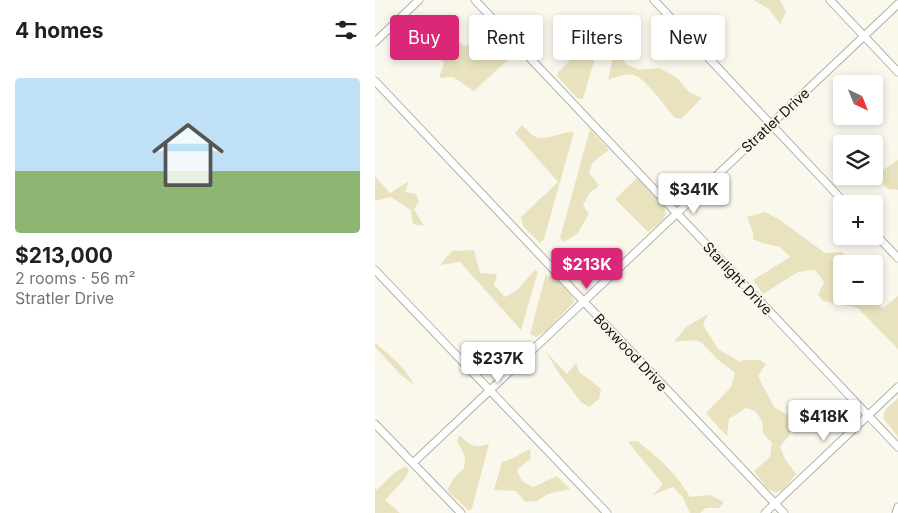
<!DOCTYPE html>
<html lang="en">
<head>
<meta charset="utf-8">
<style>
	:root { --surface:#fff; --page:#f2f2f2; --text:#202124; --muted:#757577; --line:#e0e0e0; --accent:#db2777 }
	body { margin:0; font-family:Inter,sans-serif; background:var(--page); color:var(--text); height:100vh; display:flex; flex-direction:column; font-size:19px; white-space:nowrap }
	* { box-sizing:border-box; margin:0 }
	p { font-size:16px; color:var(--muted) }
	.icon { flex:none; width:28px; height:28px; fill:none; stroke:currentColor; stroke-width:2; stroke-linecap:round; stroke-linejoin:round }
	.map { position:relative; flex:1; overflow:hidden }
	.drawer { display:flex; flex-direction:column; background:var(--surface); width:375px }
	.drawer>* { flex:none }
	.guide { position:absolute; left:15px; top:15px; width:432px; height:45px; display:flex; gap:10px }
	.needle { width:32px; rotate:137deg }
	.buttons { position:absolute; left:458px; top:75px; display:grid; gap:10px }
	.buttons a { display:grid; place-items:center; width:50px; height:50px; border-radius:5px; background:var(--surface); box-shadow:0 2px 8px #0003; font-size:25px }
	.price { position:absolute; translate:-50% -42px; padding:0 11px; border-radius:5px; background:#fff; color:#222; font-size:16px; line-height:32px; filter:drop-shadow(0 1px 2px #0008) }
	.price::after { content:''; position:absolute; left:50%; top:30px; width:15px; height:11px; margin-left:-8px; background:inherit; clip-path:polygon(0 0,100% 0,50% 100%) }
	.price.current { background:var(--accent); color:#fff }
	ul { padding:0; list-style:none }
	li { display:grid; align-content:center; gap:10px; height:265px; padding:0 15px }
	li+li { border-top:1px solid var(--line) }
	li span { display:grid; place-items:center; height:155px; border-radius:5px; color:#555 }
	li>.icon { margin-inline-start:auto }
	span .icon { width:90px; height:90px; fill:#fffc; stroke-width:1 }
	li b { font-size:21px }
	h2 { display:flex; justify-content:space-between; align-items:center; height:60px; padding:0 15px; font-size:21px }
	.pill { padding:0 18px; border-radius:5px; background:var(--surface); box-shadow:0 2px 8px #0003; font-size:18px; line-height:45px }
	.pill.current { background:var(--accent); color:#fff }
	main { display:flex; flex:1; min-height:0 }
	.map>svg:first-child { display:block }
</style>
</head>
<body>
<main>
<section class="drawer">
<h2>4 homes<svg class="icon" aria-label="filters" viewBox="0 0 24 24"><path d="M4 7h16M4 17h16"/><circle cx="9" cy="7" r="2"/><circle cx="15" cy="17" r="2"/></svg></h2>
<ul>
<li><span style="background:linear-gradient(#bfe0f5 60%,#8fb573 0)"><svg class="icon" aria-label="home" viewBox="0 0 24 24"><path d="M3 11l9-7 9 7M6 9v11h12V9"/></svg></span><div><b>$213,000</b><p>2 rooms · 56 m²</p><p>Stratler Drive</p></div></li>
</ul>
</section>
<div class="map">
<svg width="523" height="513" viewBox="0 0 523 513">
	<rect width="100%" height="100%" fill="#faf8ed"/>
	<path fill="#e9e2be" d="M378,0H405L411,12L405,24L394,9Z
		M118,29L140,53L99,91L78,77L64,78L69,63L57,47L71,34L90,46L99,43Z
		M222,34L226,37L208,99L202,98L182,76L183,72Z
		M241,41L243,49L251,64L264,70L284,68L301,77L314,92L327,98L306,119L300,118C291,107 272,81 261,76C252,72 242,77 233,80Z
		M147,125C151,128 155,134 159,136C170,142 187,131 199,132L169,239L165,243L148,226L146,217L183,182L140,133Z
		M215,129L234,150L218,162L214,173L224,185L222,188L215,192L208,205L214,214L202,234L189,242L185,238Z
		M523,160V190L513,189L500,175Z
		M0,176L15,193L34,181L30,192L41,194L44,202L39,209L49,226L38,224L36,210L16,197L0,201Z
		M263,177L289,207L291,214L287,221L273,232L240,199Z
		M390,212L405,220L450,253L467,252L475,262V264H466V296L490,297L508,308L523,296V349L483,308L448,301L443,295L449,282L440,270L423,272L388,294L378,280L415,257L405,247L387,243L378,239V232L372,217Z
		M78,250L83,251L99,250L105,273L122,274L119,285L130,297L141,291L160,270L163,272L146,330L85,262L65,265Z
		M177,272L198,298L199,302L171,331L161,337L155,334L171,273L173,278Z
		M333,314L328,325L343,349L365,362L367,360H385L391,364L383,376L399,407L418,418L415,434L405,447L410,459L421,474L409,489L401,493L392,488L379,471L395,457L397,443L388,433L387,421L380,411L371,408L354,419L352,436L344,428L331,413L356,387L360,373L342,359L327,343L320,340L299,342L311,327Z
		M0,343C16,356 30,367 39,385L25,374L0,347Z
		M171,352L192,374L201,363L205,373L215,380L226,389L224,399L214,407L206,402L183,372Z
		M523,398V437L508,418L510,410Z
		M84,435C97,445 97,449 114,444L97,508L94,511L72,490L79,478L89,468L90,456L82,441Z
		M262,441C283,457 302,474 315,497L335,495L349,502L344,508H331L325,513H315L307,496L298,487L278,495L288,484L253,442Z
		M155,449L156,458L142,470L147,481L158,487L182,476L195,489L173,494L162,501L150,502L141,491L119,490L127,462L138,458Z
		M31,466L34,471L29,480L10,500L25,513H0V488L2,490L19,473Z"/>
	<g fill="none" stroke-linecap="round" stroke-linejoin="round">
		<g stroke="#b2b1a6" stroke-width="9">
			<path id="minor" d="M100,0L523,447
				M279,0L471,204
				M455,0L523,72
				M0,42L44,0
				M0,81L409,513
				M499,233L523,258
				M0,270L232,513
				M0,424L86,513
				M38,463L523,4
				M390,513L523,387
				M521,513L523,507"/>
		</g>
		<use href="#minor" stroke="#fff" stroke-width="7"/>
	</g>
	<g text-anchor="middle" dominant-baseline="central" stroke-width="4" stroke-linejoin="round" paint-order="stroke">
		<g font-size="14" fill="#14130f" stroke="#faf8ed">
			<text transform="translate(400 120) rotate(-43)">Stratler Drive</text>
			<text transform="translate(363 278) rotate(47)">Starlight Drive</text>
			<text transform="translate(256 352) rotate(47)">Boxwood Drive</text>
		</g>
	</g>
</svg>
<div class="buttons">
<a><svg class="needle" viewBox="-14 -14 28 28"><path d="M0-13l5 13h-10z" fill="#e53935"/><path d="M0 13l5-13h-10z" fill="#757577"/></svg></a>
<a><svg class="icon" aria-label="layers" viewBox="0 0 24 24"><path d="M12 4l9 5-9 5-9-5zM3 14l9 5 9-5"/></svg></a>
<a>+</a>
<a>−</a>
</div>
<b class="price" style="left:319px;top:215px">$341K</b>
<b class="price current" style="left:212px;top:290px">$213K</b>
<b class="price" style="left:123px;top:384px">$237K</b>
<b class="price" style="left:449px;top:442px">$418K</b>
<div class="guide">
<a class="pill current">Buy</a>
<a class="pill">Rent</a>
<a class="pill">Filters</a>
<a class="pill">New</a>
</div>
</div>
</main>
</body>
</html>
